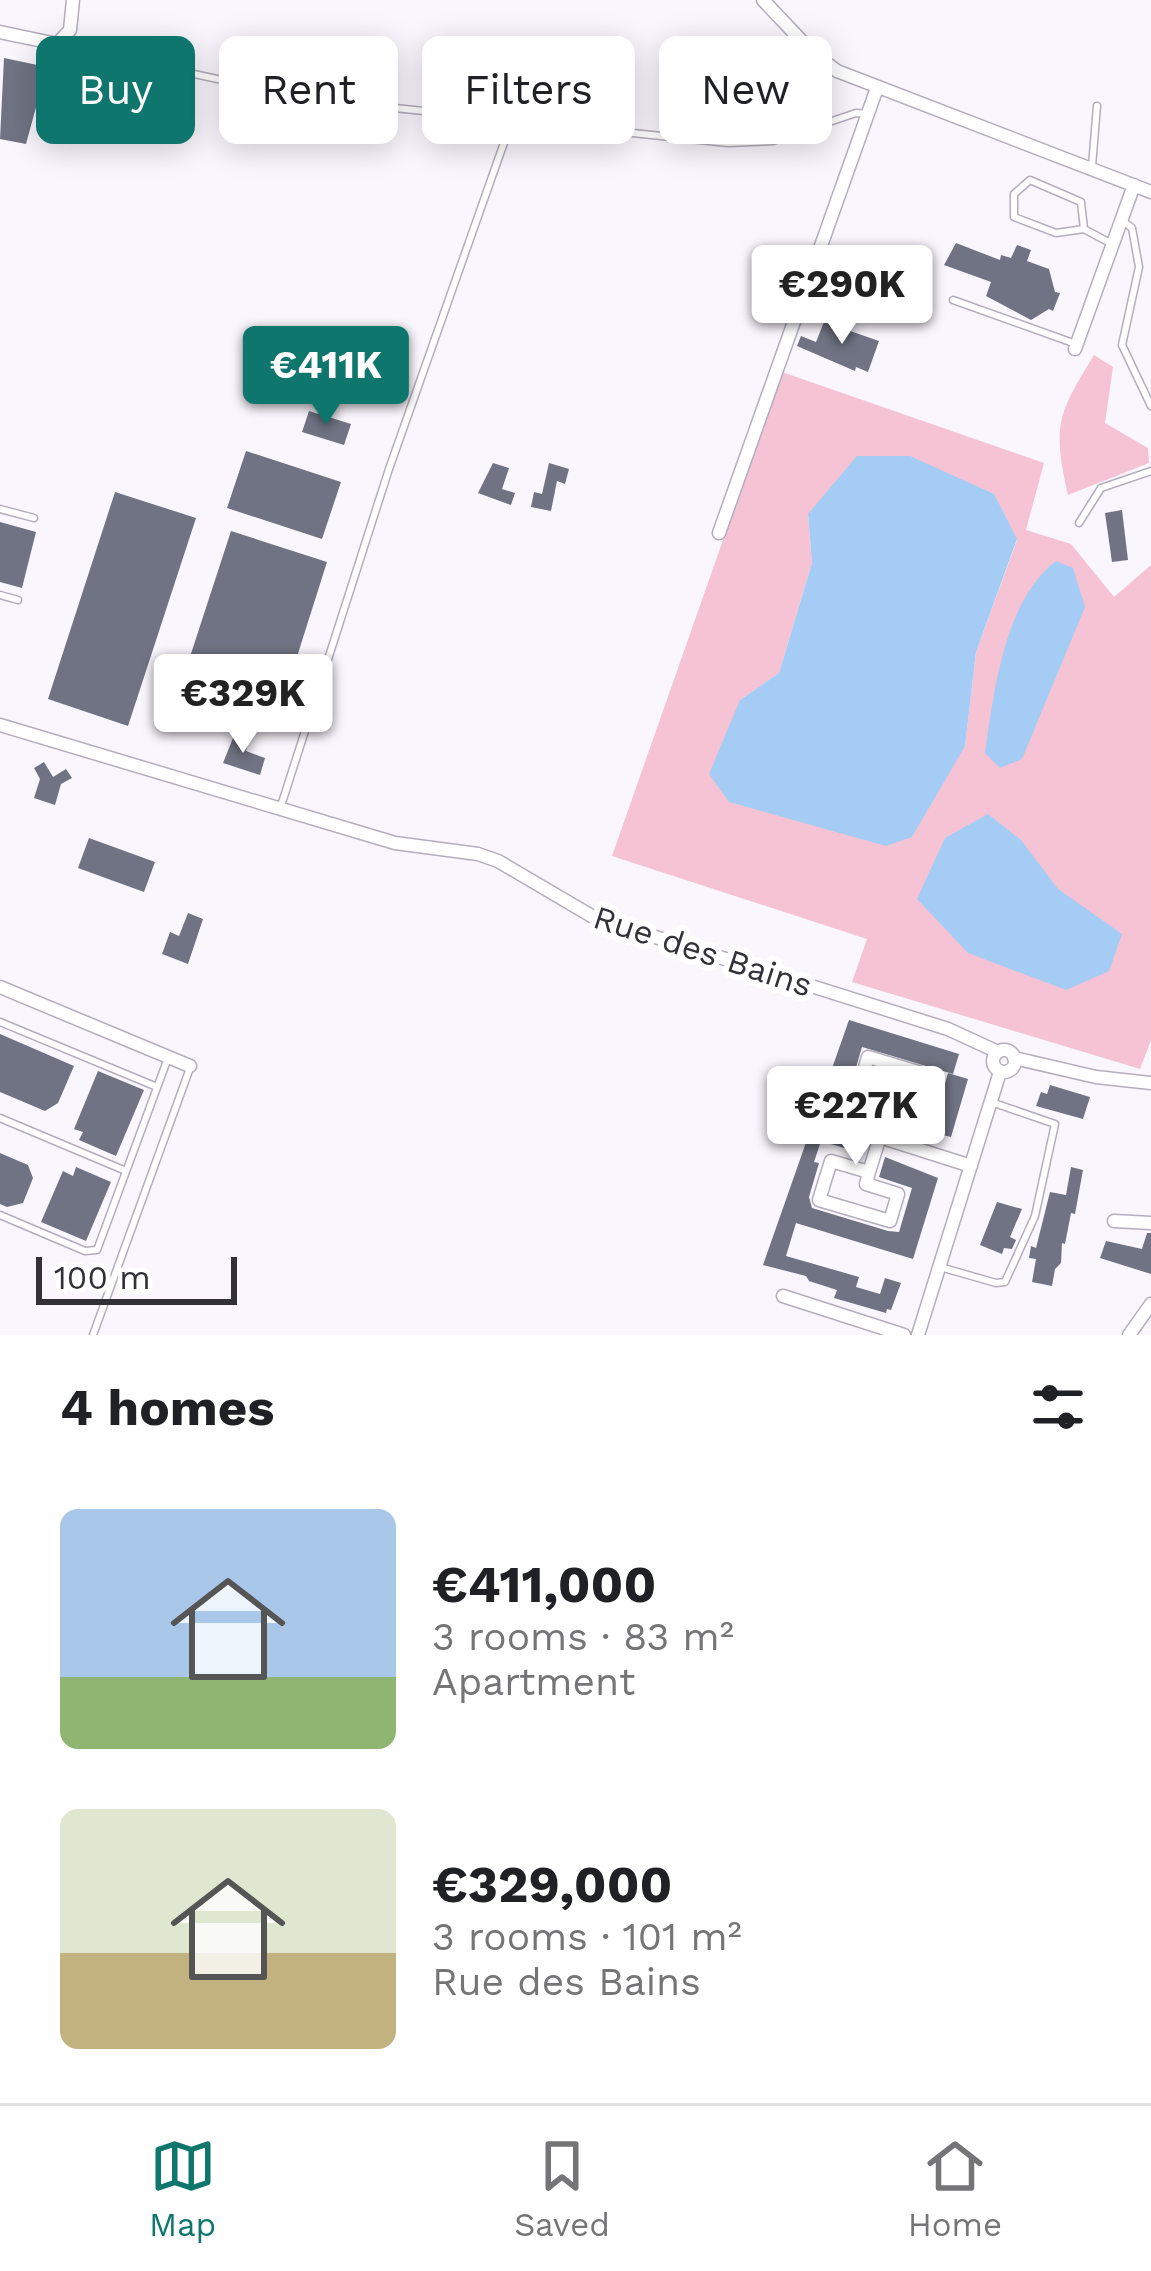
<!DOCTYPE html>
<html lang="en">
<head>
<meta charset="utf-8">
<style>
	:root { --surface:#fff; --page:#f2f2f2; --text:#202124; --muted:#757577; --line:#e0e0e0; --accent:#0f766e }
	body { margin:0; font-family:"Work Sans",sans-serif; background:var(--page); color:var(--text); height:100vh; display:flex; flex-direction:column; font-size:45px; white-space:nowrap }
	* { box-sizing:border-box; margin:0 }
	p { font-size:39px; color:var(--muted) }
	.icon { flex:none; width:66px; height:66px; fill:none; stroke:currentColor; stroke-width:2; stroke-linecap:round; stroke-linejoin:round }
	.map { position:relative; height:1335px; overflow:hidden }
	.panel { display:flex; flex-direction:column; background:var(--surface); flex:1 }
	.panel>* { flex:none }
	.top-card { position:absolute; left:36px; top:36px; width:1080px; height:108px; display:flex; gap:24px }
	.scale { position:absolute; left:36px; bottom:30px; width:201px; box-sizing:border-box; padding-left:12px; border:6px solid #333138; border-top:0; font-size:33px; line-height:42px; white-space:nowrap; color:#333138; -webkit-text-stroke:9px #fff; paint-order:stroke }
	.price { position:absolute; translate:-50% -102px; padding:0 27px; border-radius:12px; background:#fff; color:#222; font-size:39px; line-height:78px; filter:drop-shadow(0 3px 6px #0008) }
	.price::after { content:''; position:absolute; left:50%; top:72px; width:36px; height:27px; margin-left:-18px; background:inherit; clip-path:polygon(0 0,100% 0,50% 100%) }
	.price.on { background:var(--accent); color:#fff }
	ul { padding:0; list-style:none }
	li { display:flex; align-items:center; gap:36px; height:300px; padding:0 60px }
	li span { display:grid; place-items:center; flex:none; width:336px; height:240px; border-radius:18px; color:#555 }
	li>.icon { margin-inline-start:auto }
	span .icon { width:144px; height:144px; fill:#fffc; stroke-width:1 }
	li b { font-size:51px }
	h2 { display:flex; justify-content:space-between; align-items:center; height:144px; padding:0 60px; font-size:51px }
	.chip { padding:0 42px; border-radius:18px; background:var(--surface); box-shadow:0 6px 30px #0003; font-size:42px; line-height:108px }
	.chip.on { background:var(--accent); color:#fff }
	.dock { display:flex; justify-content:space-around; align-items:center; height:168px; border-top:3px solid var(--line); background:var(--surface); font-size:33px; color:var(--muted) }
	.dock a { display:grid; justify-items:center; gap:6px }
	.dock .on { color:var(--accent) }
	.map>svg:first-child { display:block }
</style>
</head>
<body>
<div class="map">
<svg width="1151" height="1335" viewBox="0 0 1151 1335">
	<rect width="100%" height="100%" fill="#f9f6fd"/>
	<path fill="#f5c3d4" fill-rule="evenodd" d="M1094,355L1113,367L1105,423L1148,448L1149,463L1068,495C1052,425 1058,414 1094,355Z
		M782,372L1044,463L1026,530L1071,544L1114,597L1151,565V1040L1140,1069L852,982L867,939L612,856ZM808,514L1017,540L976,652L965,746L740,700L779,673L812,563Z"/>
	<path fill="#a5ccf4" d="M857,456H910L994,494L1017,539L976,652L965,746L912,837L886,846L729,802L709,774L740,700L779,673L812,563L808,514Z
		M1056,561L1073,568L1085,607L1022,759L1000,768L985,753C994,691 1004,601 1056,561Z
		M988,814L1021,840L1058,889L1122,934L1109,971L1066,990L968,953L917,899L945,838Z"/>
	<path fill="#707383" d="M4,58L47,67L26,144L0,139Z
		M956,243L1000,260L1001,255L1011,258L1017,245L1031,250L1027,261L1049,269L1055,292L1060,293L1053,311L1049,309L1031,320L986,296L991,282L944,265Z
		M824,322L879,341L868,372L856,367L855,371L797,346L801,336L816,342Z
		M309,411L351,424L344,445L302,432Z
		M246,451L341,482L322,539L227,508Z
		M493,463L509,468L502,489L515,493L511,505L478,493Z
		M549,463L569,469L565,484L557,481L551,511L531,507L534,492L542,494Z
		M115,492L196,518L128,726L48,699Z
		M1122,510L1128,560L1112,562L1105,513Z
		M0,522L36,532L22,588L0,582Z
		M231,531L327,562L282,704L185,672Z
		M235,733L250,738L246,751L265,758L260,775L223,763Z
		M44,762L53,777L66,769L72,778L61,784L55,805L34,798L40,779L34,768Z
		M89,838L155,862L144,892L78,868Z
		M188,913L203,919L188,964L162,954L170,932L179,936Z
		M849,1020L959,1054L953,1074L862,1047L850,1088L881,1098L864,1154L821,1141L814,1162L819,1163L809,1197L812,1208L888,1231L899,1232L912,1188L879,1177L885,1157L938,1178L913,1259L796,1223L786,1256L859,1277L856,1287L880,1294L885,1278L901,1283L891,1310L887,1309L886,1313L834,1298L837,1290L809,1281L806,1276L763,1265Z
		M0,1034L74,1066L58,1103L45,1111L0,1092Z
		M98,1071L144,1090L116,1156L79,1140L83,1132L74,1129Z
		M948,1073L968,1079L951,1137L895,1124L901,1104L936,1114Z
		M1050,1085L1090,1097L1083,1119L1036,1106L1041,1092L1047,1094Z
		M0,1153L28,1165L33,1178L23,1203L7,1207L0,1204Z
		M76,1167L111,1182L86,1241L41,1222L63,1171L73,1176Z
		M1071,1167L1083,1170L1075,1214L1071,1213L1065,1244L1062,1243L1061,1263L1055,1269L1052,1286L1032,1282L1036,1259L1029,1258L1031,1246L1036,1248L1050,1192L1066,1195Z
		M997,1202L1022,1209L1010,1237L1016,1240L1012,1249L1004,1248L1002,1254L980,1245Z
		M1147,1233H1151V1274L1100,1258L1106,1241L1142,1249Z"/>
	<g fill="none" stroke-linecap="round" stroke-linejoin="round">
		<g stroke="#b3adbd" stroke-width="9">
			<path id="lane" d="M61,45L309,99L728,143L773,141L856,113L869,114
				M1092,166L1097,106
				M1124,222L1132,228L1139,267L1122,345L1151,406
				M1084,229L1081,202L1030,180L1014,194V217L1056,233L1084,229L1112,244
				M808,284L885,311
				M953,300L1076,344
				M0,509L34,518
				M1079,523L1101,488L1151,471
				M0,595L18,600
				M280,809L389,469L512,120
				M0,1022L157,1087
				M0,1118L126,1171
				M0,1215L85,1251L97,1250L168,1058
				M940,1267L996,1283L1005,1282L1035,1216L1055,1124L991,1102
				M93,1335L190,1068"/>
		</g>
		<g stroke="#b3adbd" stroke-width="15">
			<path id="street" d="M763,0L813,53L837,71L1151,192
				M0,32L57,44L70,30L73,0
				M1075,349L1134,185
				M719,533L877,88
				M0,725L395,843L478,854L498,861L595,918L948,1029L998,1052
				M0,987L190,1066
				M993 1061a11 11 0 1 1 22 0a11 11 0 1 1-22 0Z
				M1014,1058L1096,1077L1151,1083
				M880,1137L971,1166
				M869,1172L866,1184L898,1194L890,1221L819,1200L831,1161L869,1172L894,1091L861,1081L868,1057L935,1077L928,1101L894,1091
				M1114,1221L1151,1223
				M783,1296L904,1335
				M918,1335L1000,1072
				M1129,1335L1151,1304"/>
		</g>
		<use href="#lane" stroke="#fff" stroke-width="6"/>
		<use href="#street" stroke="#fff" stroke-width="12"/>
	</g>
	<g text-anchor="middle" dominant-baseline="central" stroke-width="12" stroke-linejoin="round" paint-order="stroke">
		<g font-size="33" fill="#333138" stroke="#fff">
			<text transform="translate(703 951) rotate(18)">Rue des Bains</text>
		</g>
	</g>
</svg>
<div class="scale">100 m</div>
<b class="price" style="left:842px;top:347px">€290K</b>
<b class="price on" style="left:326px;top:428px">€411K</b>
<b class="price" style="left:243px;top:756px">€329K</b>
<b class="price" style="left:856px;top:1168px">€227K</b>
<div class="top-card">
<a class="chip on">Buy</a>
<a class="chip">Rent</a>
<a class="chip">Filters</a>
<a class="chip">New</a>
</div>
</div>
<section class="panel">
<h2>4 homes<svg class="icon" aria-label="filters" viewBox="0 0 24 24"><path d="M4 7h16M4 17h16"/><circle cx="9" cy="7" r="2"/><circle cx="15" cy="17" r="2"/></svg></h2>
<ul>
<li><span style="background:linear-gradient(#a9c7e8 70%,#8fb573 0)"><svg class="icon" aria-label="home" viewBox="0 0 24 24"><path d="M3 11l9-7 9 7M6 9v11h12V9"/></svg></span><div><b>€411,000</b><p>3 rooms · 83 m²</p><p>Apartment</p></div></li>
<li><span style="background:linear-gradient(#dfe7d0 60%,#c2b280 0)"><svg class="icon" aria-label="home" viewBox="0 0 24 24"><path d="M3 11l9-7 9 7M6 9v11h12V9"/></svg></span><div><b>€329,000</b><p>3 rooms · 101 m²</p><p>Rue des Bains</p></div></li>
</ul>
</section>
<nav class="dock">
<a class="on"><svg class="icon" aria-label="map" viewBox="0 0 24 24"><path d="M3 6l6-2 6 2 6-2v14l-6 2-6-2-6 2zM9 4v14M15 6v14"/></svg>Map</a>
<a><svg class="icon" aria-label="saved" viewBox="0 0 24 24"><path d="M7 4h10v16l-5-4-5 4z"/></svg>Saved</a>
<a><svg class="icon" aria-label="home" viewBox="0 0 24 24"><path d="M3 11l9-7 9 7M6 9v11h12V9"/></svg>Home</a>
</nav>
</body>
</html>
